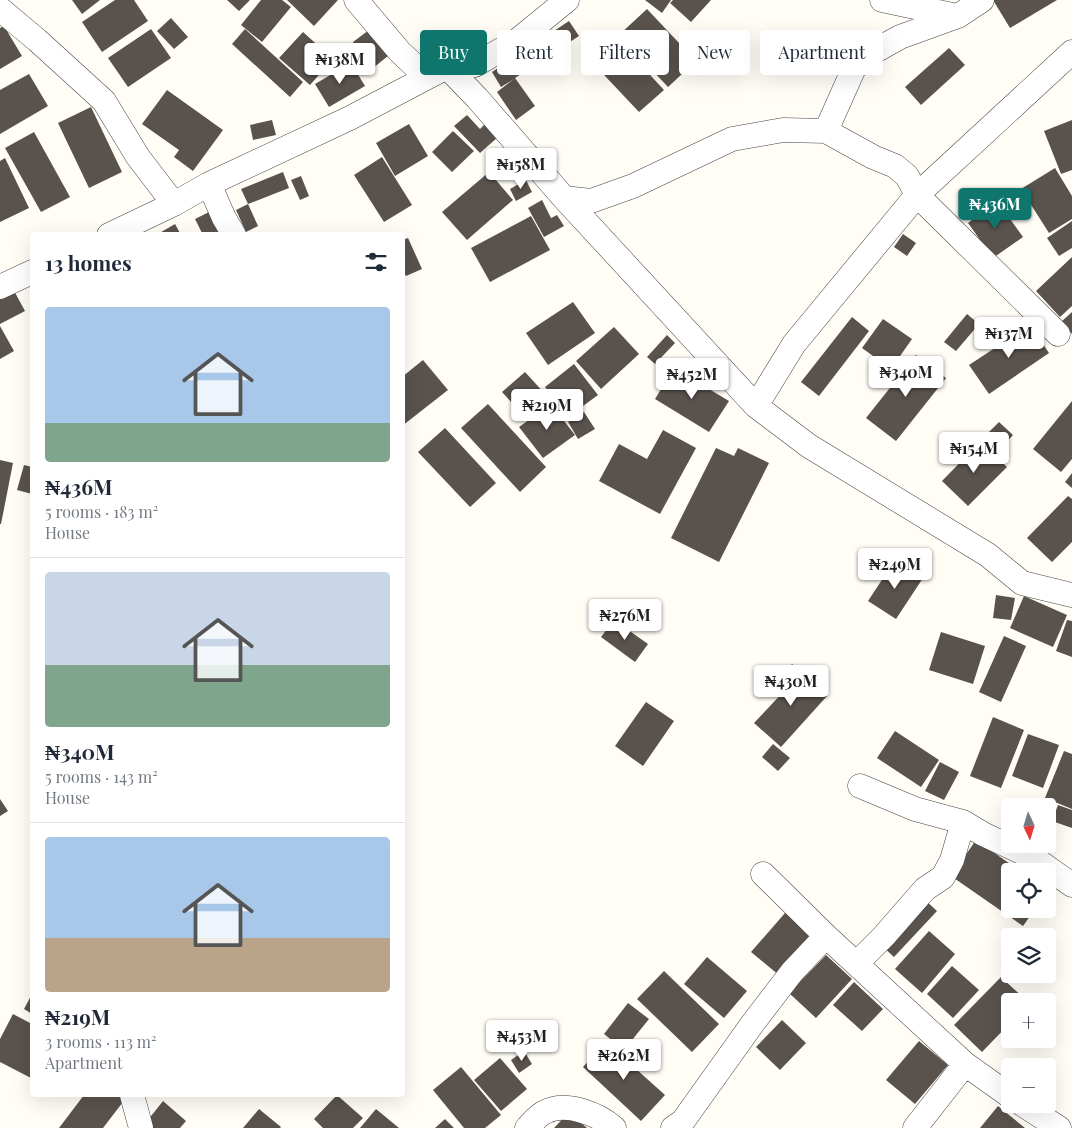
<!DOCTYPE html>
<html lang="en">
<head>
<meta charset="utf-8">
<style>
	:root { --surface:#fff; --page:#f2f2f3; --text:#1f2937; --muted:#747a83; --line:#e0e1e3; --accent:#0f766e }
	body { margin:0; font-family:"Playfair Display",serif; background:var(--page); color:var(--text); height:100vh; display:flex; flex-direction:column; font-size:19px; white-space:nowrap }
	* { box-sizing:border-box; margin:0 }
	p { font-size:16px; color:var(--muted) }
	.icon { flex:none; width:28px; height:28px; fill:none; stroke:currentColor; stroke-width:2; stroke-linecap:round; stroke-linejoin:round }
	.map { position:relative; flex:1; overflow:hidden }
	.side { position:absolute; left:30px; top:232px; width:375px; height:865px; display:flex; flex-direction:column; background:var(--surface); border-radius:5px; box-shadow:0 5px 20px #0002 }
	.side>* { flex:none }
	.guide { position:absolute; left:420px; top:30px; width:475px; height:45px; display:flex; gap:10px }
	.needle { width:32px; rotate:176deg }
	.fabs { position:absolute; left:1001px; top:798px; display:grid; gap:10px }
	.fabs a { display:grid; place-items:center; width:55px; height:55px; border-radius:5px; background:var(--surface); box-shadow:0 5px 20px #0002; font-size:25px }
	.price { position:absolute; translate:-50% -42px; padding:0 11px; border-radius:5px; background:#fff; color:#222; font-size:16px; line-height:32px; filter:drop-shadow(0 1px 2px #0008) }
	.price::after { content:''; position:absolute; left:50%; top:30px; width:15px; height:11px; margin-left:-8px; background:inherit; clip-path:polygon(0 0,100% 0,50% 100%) }
	.price.on { background:var(--accent); color:#fff }
	ul { padding:0; list-style:none }
	li { display:grid; align-content:center; gap:10px; height:265px; padding:0 15px }
	li+li { border-top:1px solid var(--line) }
	li span { display:grid; place-items:center; height:155px; border-radius:5px; color:#555 }
	li>.icon { margin-inline-start:auto }
	span .icon { width:90px; height:90px; fill:#fffc; stroke-width:1 }
	li b { font-size:21px }
	h2 { display:flex; justify-content:space-between; align-items:center; height:60px; padding:0 15px; font-size:21px }
	.pill { padding:0 18px; border-radius:5px; background:var(--surface); box-shadow:0 5px 20px #0002; font-size:18px; line-height:45px }
	.pill.on { background:var(--accent); color:#fff }
	.map>svg:first-child { display:block }
</style>
</head>
<body>
<div class="map">
<svg width="1072" height="1128" viewBox="0 0 1072 1128">
	<rect width="100%" height="100%" fill="#fffdf5"/>
	<path fill="#5a524d" d="M72,0H100L82,14Z
		M115,0H134L148,21L102,52L82,22Z
		M227,0H250L239,11Z
		M261,0H282L291,7L262,42L241,25Z
		M287,0H338L314,26Z
		M645,0H671L662,13Z
		M673,0H711L691,22L670,3Z
		M993,0H1057L1010,28Z
		M647,9L696,61L668,87L619,35Z
		M171,18L188,37L174,49L157,31Z
		M569,21L579,36L515,78L535,106L516,120L497,92L514,79L501,87L492,72Z
		M4,26L22,56L0,69V28Z
		M373,27L393,52L373,68L353,42Z
		M151,29L171,58L128,87L108,58Z
		M245,29L303,82L290,97L232,44Z
		M303,32L333,59L310,85L279,58Z
		M614,36L664,90L639,112L589,59Z
		M949,48L965,65L921,105L905,87Z
		M351,63L365,86L329,107L315,84Z
		M29,74L48,106L0,134V90Z
		M167,90L223,130L193,171L174,157L179,150L142,124Z
		M91,107L122,172L89,188L58,123Z
		M467,115L480,129L485,124L498,137L480,153L454,126Z
		M272,120L276,135L253,140L250,125Z
		M1072,120V170L1061,174L1044,131Z
		M409,124L428,156L395,176L376,143Z
		M453,131L474,151L452,172L432,152Z
		M34,132L70,197L41,212L5,148Z
		M382,157L412,205L384,222L354,175Z
		M5,158L29,208L0,222V161Z
		M1055,168L1072,196V219L1049,233L1021,189Z
		M283,172L289,188L248,204L241,189Z
		M489,172L513,200L467,240L442,212Z
		M301,176L309,196L300,200L291,180Z
		M526,180L532,192L516,201L510,189Z
		M542,200L551,218L557,215L564,226L544,237L528,208Z
		M997,201L1023,237L993,258L968,223Z
		M248,204L258,226L246,232L236,210Z
		M213,210L221,235H203L195,219Z
		M531,216L550,250L490,282L471,248Z
		M1072,221V248L1059,256L1047,238Z
		M175,224L181,235H156Z
		M903,234L916,243L907,256L894,247Z
		M408,238L422,269L406,276L402,269V240Z
		M1072,257V306L1060,317L1036,291Z
		M13,289L25,311L0,324V296Z
		M573,302L595,333L548,365L526,333Z
		M1072,312V334L1061,322Z
		M967,314L979,324L956,351L944,342Z
		M852,317L869,331L819,396L801,382Z
		M883,319L912,339L891,369L862,348Z
		M1030,325L1049,353L989,394L969,365Z
		M0,326L14,351L0,359Z
		M614,327L639,354L601,389L576,361Z
		M667,335L675,343L655,364L647,357Z
		M916,355L946,378L896,441L866,418Z
		M423,360L448,390L402,426V377Z
		M574,364L598,395L568,417L545,387Z
		M674,368L729,401L709,432L655,399Z
		M525,372L546,395L523,415L502,392Z
		M1072,401V459L1061,472L1033,449Z
		M488,404L546,467L520,492L461,428Z
		M551,404L575,435L543,458L519,427Z
		M584,412L595,429L578,439L568,422Z
		M999,422L1013,435L996,454L981,440Z
		M445,428L496,483L470,507L418,452Z
		M663,430L696,448L660,514L599,481L619,444L647,459Z
		M980,442L1007,467L968,506L942,481Z
		M716,448L734,456L738,448L769,463L719,562L671,538Z
		M0,460L13,463L1,524H0Z
		M24,465L32,467V494L17,490Z
		M1072,473V488L1065,482Z
		M1068,496L1072,499V542L1052,562L1027,538Z
		M895,560L923,578L896,619L868,601Z
		M996,595L1015,598L1011,620L993,618Z
		M1024,596L1067,615L1053,647L1010,628Z
		M614,620L648,644L635,662L601,637Z
		M1067,620L1072,621V657L1056,651Z
		M941,632L985,646L973,684L929,670Z
		M1004,636L1026,646L1001,702L979,692Z
		M792,664L827,696L781,747L754,723L788,687L779,679Z
		M646,702L674,721L643,766L615,746Z
		M993,717L1024,730L1001,788L970,776Z
		M895,731L939,760L921,787L877,758Z
		M1028,734L1059,745L1043,788L1012,776Z
		M773,744L790,758L778,771L762,757Z
		M1064,751L1072,754V809L1045,798Z
		M940,762L959,772L944,800L925,791Z
		M0,799L8,811L0,816Z
		M1058,805L1072,810V828L1052,821Z
		M976,840L1020,871H1010V909H1035L1023,926L951,876Z
		M924,899L937,911L894,957L881,945Z
		M785,913L814,938L780,976L751,952Z
		M929,931L955,954L922,993L895,969Z
		M826,955L852,979L816,1018L789,993Z
		M707,957L747,991L724,1018L684,984Z
		M952,966L979,990L953,1018L927,994Z
		M664,971L719,1024L692,1052L637,999Z
		M1001,977L1027,1001H1010V1023L982,1052L954,1025Z
		M854,982L883,1009L862,1031L833,1005Z
		M32,994V1014L24,1009Z
		M628,1003L649,1019L624,1050L604,1034Z
		M13,1014L32,1024V1074L31,1078L0,1062V1039Z
		M782,1020L806,1043L780,1070L756,1047Z
		M919,1041L948,1065L915,1104L886,1080Z
		M606,1042L665,1095L641,1121L583,1067Z
		M524,1051L532,1064L519,1073L511,1060Z
		M500,1058L527,1089L501,1111L474,1080Z
		M461,1067L501,1115L485,1128H464L433,1090Z
		M84,1095H123L126,1098L103,1128H59Z
		M337,1095L363,1118L353,1128H323L314,1119Z
		M163,1101L186,1121L180,1128H147L144,1125Z
		M998,1106L1025,1128H980Z
		M259,1109L281,1127L280,1128H243Z
		M376,1109L399,1128H360Z
		M569,1112L587,1128H554Z
		M445,1119L454,1128H435Z"/>
	<g fill="none" stroke-linecap="round" stroke-linejoin="round">
		<g stroke="#444" stroke-width="25">
			<path id="minor" d="M356,0L400,52L416,67H447L477,98L564,198L756,406L809,446L988,555L1022,583L1072,595
				M882,0L957,16
				M0,9L37,40L104,101L138,157L174,204
				M826,131L854,68L875,51L900,37L958,16L982,0
				M209,184L224,218L234,235
				M564,198L591,201L633,186L732,139L783,130L826,131L873,157L895,166L907,176L917,195L1058,334
				M109,235L174,204L209,184L350,118L447,67L475,65L518,40L567,0
				M0,287L32,272
				M756,406L794,344L917,195L1072,52
				M963,822L983,834L1034,858L1072,885
				M763,874L826,936L965,1064L1010,1096
				M857,963L884,936L925,889L943,877L952,860L963,822L915,809L860,786
				M132,1095L141,1128
				M1022,1104L1059,1128
				M527,1128C532,1123 538,1115 545,1112C566,1101 598,1114 614,1128
				M673,1128L683,1121L753,1023L792,972L826,936
				M915,1128L965,1064"/>
		</g>
		<use href="#minor" stroke="#fff" stroke-width="24"/>
	</g>
</svg>
<div class="fabs">
<a><svg class="needle" viewBox="-14 -14 28 28"><path d="M0-13l5 13h-10z" fill="#e53935"/><path d="M0 13l5-13h-10z" fill="#747a83"/></svg></a>
<a><svg class="icon" aria-label="locate" viewBox="0 0 24 24"><circle cx="12" cy="12" r="6"/><path d="M12 2v4M12 18v4M2 12h4M18 12h4"/></svg></a>
<a><svg class="icon" aria-label="layers" viewBox="0 0 24 24"><path d="M12 4l9 5-9 5-9-5zM3 14l9 5 9-5"/></svg></a>
<a>+</a>
<a>−</a>
</div>
<b class="price" style="left:340px;top:85px">₦138M</b>
<b class="price" style="left:521px;top:190px">₦158M</b>
<b class="price on" style="left:995px;top:230px">₦436M</b>
<b class="price" style="left:1009px;top:359px">₦137M</b>
<b class="price" style="left:906px;top:398px">₦340M</b>
<b class="price" style="left:692px;top:400px">₦452M</b>
<b class="price" style="left:547px;top:431px">₦219M</b>
<b class="price" style="left:974px;top:474px">₦154M</b>
<b class="price" style="left:895px;top:590px">₦249M</b>
<b class="price" style="left:625px;top:641px">₦276M</b>
<b class="price" style="left:791px;top:707px">₦430M</b>
<b class="price" style="left:522px;top:1062px">₦453M</b>
<b class="price" style="left:624px;top:1081px">₦262M</b>
<div class="guide">
<a class="pill on">Buy</a>
<a class="pill">Rent</a>
<a class="pill">Filters</a>
<a class="pill">New</a>
<a class="pill">Apartment</a>
</div>
<section class="side">
<h2>13 homes<svg class="icon" aria-label="filters" viewBox="0 0 24 24"><path d="M4 7h16M4 17h16"/><circle cx="9" cy="7" r="2"/><circle cx="15" cy="17" r="2"/></svg></h2>
<ul>
<li><span style="background:linear-gradient(#a9c7e8 75%,#7fa58c 0)"><svg class="icon" aria-label="home" viewBox="0 0 24 24"><path d="M3 11l9-7 9 7M6 9v11h12V9"/></svg></span><div><b>₦436M</b><p>5 rooms · 183 m²</p><p>House</p></div></li>
<li><span style="background:linear-gradient(#c9d6e8 60%,#7fa58c 0)"><svg class="icon" aria-label="home" viewBox="0 0 24 24"><path d="M3 11l9-7 9 7M6 9v11h12V9"/></svg></span><div><b>₦340M</b><p>5 rooms · 143 m²</p><p>House</p></div></li>
<li><span style="background:linear-gradient(#a9c7e8 65%,#b9a48a 0)"><svg class="icon" aria-label="home" viewBox="0 0 24 24"><path d="M3 11l9-7 9 7M6 9v11h12V9"/></svg></span><div><b>₦219M</b><p>3 rooms · 113 m²</p><p>Apartment</p></div></li>
</ul>
</section>
</div>
</body>
</html>
